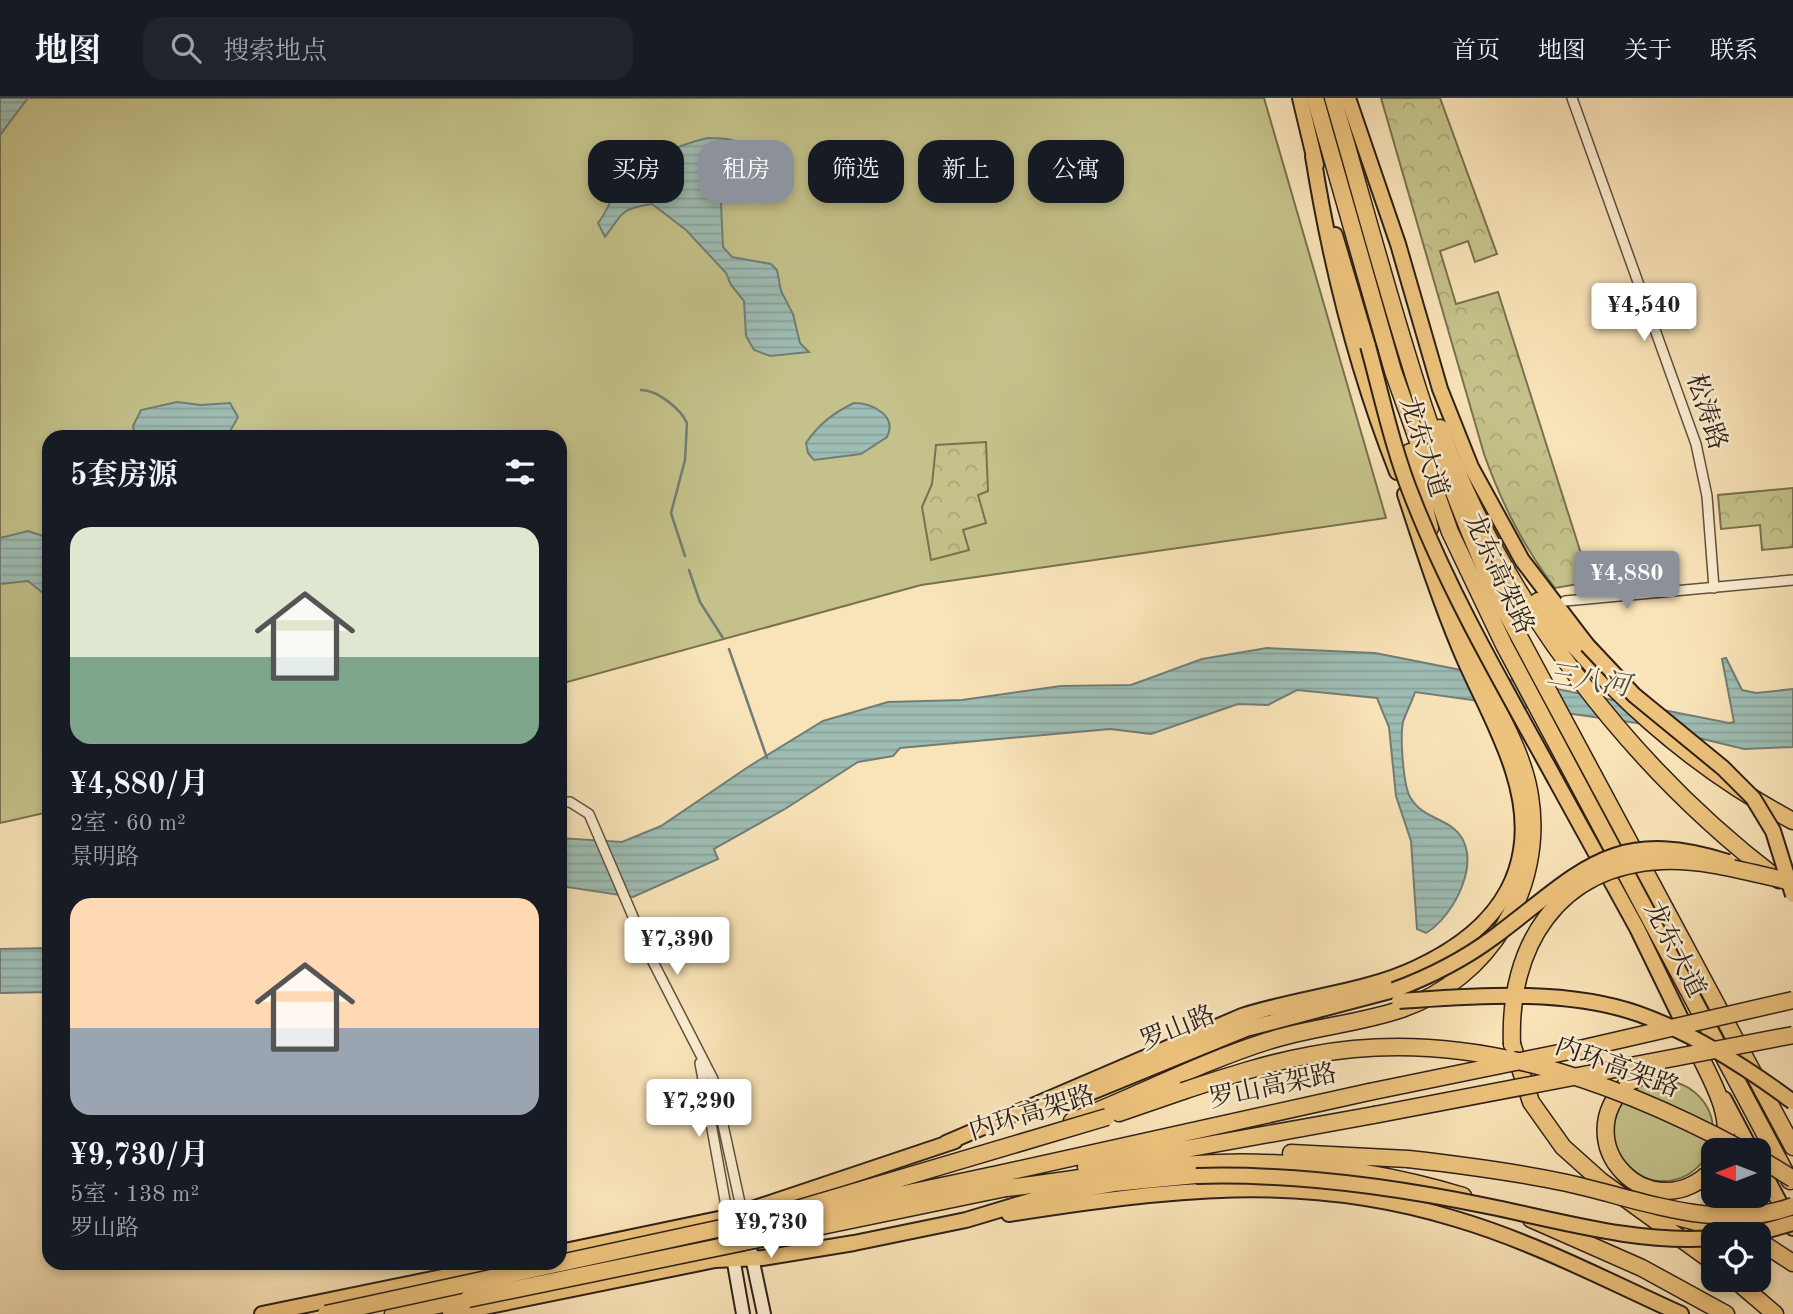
<!DOCTYPE html>
<html lang="zh">
<head>
<meta charset="utf-8">
<style>
	:root { --surface:#171b24; --page:#20242c; --text:#f1f3f6; --muted:#9ea1a6; --line:#363941; --accent:#8c9099 }
	body { margin:0; font-family:"Old Standard TT","Noto Serif SC",serif; background:var(--page); color:var(--text); height:100vh; display:flex; flex-direction:column; font-size:26px; white-space:nowrap }
	* { box-sizing:border-box; margin:0 }
	p { font-size:23px; color:var(--muted) }
	.icon { flex:none; width:38px; height:38px; fill:none; stroke:currentColor; stroke-width:2; stroke-linecap:round; stroke-linejoin:round }
	.map { position:relative; flex:1; overflow:hidden }
	.sheet { position:absolute; left:42px; top:332px; width:525px; height:840px; display:flex; flex-direction:column; background:var(--surface); border-radius:21px; box-shadow:0 4px 10px #0003 }
	.sheet>* { flex:none }
	.guide { position:absolute; left:588px; top:42px; width:665px; height:63px; display:flex; gap:14px }
	.needle { width:46px; rotate:270deg }
	.controls { position:absolute; left:1701px; top:1040px; display:grid; gap:14px }
	.controls a { display:grid; place-items:center; width:70px; height:70px; border-radius:14px; background:var(--surface); box-shadow:0 4px 10px #0003; font-size:35px }
	.price { position:absolute; translate:-50% -60px; padding:0 16px; border-radius:7px; background:#fff; color:#222; font-size:23px; line-height:46px; filter:drop-shadow(0 2px 4px #0008) }
	.price::after { content:''; position:absolute; left:50%; top:42px; width:21px; height:16px; margin-left:-10px; background:inherit; clip-path:polygon(0 0,100% 0,50% 100%) }
	.price.on { background:var(--accent); color:#fff }
	ul { padding:0; list-style:none }
	li { display:grid; align-content:center; gap:14px; height:371px; padding:0 28px }
	li span { display:grid; place-items:center; height:217px; border-radius:21px; color:#555 }
	li>.icon { margin-inline-start:auto }
	span .icon { width:126px; height:126px; fill:#fffc; stroke-width:1 }
	li b { font-size:30px }
	h2 { display:flex; justify-content:space-between; align-items:center; height:84px; padding:0 28px; font-size:30px }
	.chip { padding:0 24px; border-radius:21px; background:var(--surface); box-shadow:0 4px 10px #0003; font-size:24px; line-height:63px }
	.chip.on { background:var(--accent); color:#fff }
	header { display:flex; align-items:center; gap:42px; box-sizing:border-box; height:98px; padding:0 35px; background:var(--surface); border-bottom:2px solid var(--line) }
	header strong { font-size:33px }
	nav { display:flex; gap:38px; margin-inline-start:auto; font-size:24px }
	.search { width:490px; height:63px; background:var(--page); display:flex; align-items:center; gap:18px; box-sizing:border-box; padding:0 24px; border-radius:21px; color:var(--muted); font-size:26px }
	.map>svg:first-child { display:block }
</style>
</head>
<body>
<header>
<strong>地图</strong>
<div class="search"><svg class="icon" aria-label="search" viewBox="0 0 24 24"><circle cx="10" cy="10" r="6"/><path d="M15 15l6 6"/></svg>搜索地点</div>
<nav><a>首页</a><a>地图</a><a>关于</a><a>联系</a></nav>
</header>
<div class="map">
<svg width="1793" height="1216" viewBox="0 0 1793 1216">
	<defs>
		<pattern id="forest-crowns" width="20" height="18" patternUnits="userSpaceOnUse" patternTransform="scale(1.75)"><rect width="20" height="18" fill="#c4c28a"/><path d="M2 6a3 3 0 1 1 6 0M12 15a3 3 0 1 1 6 0" fill="none" stroke="#a9a676"/></pattern>
		<pattern id="water-rules" width="6" height="5" patternUnits="userSpaceOnUse" patternTransform="scale(1.75)"><rect width="6" height="5" fill="#9ebdb4"/><path d="M0 2.5h6" fill="none" stroke="#88a29a"/></pattern>
	</defs>
	<rect width="100%" height="100%" fill="#f9e3b8"/>
	<filter id="stains"><feTurbulence type="fractalNoise" baseFrequency=".00286" numOctaves="4"/><feColorMatrix values="0 0 0 0 .2 0 0 0 0 .09 0 0 0 0 .02 0 0 0 .5 -.17"/></filter>
	<radialGradient id="worn" r=".72"><stop offset=".6" stop-color="#630" stop-opacity="0"/><stop offset="1" stop-color="#630" stop-opacity=".3"/></radialGradient>
	<path fill="#c4c28a" stroke="#797151" stroke-width="2" d="M0,0H1264L1386,420L921,487L560,586V340H49V714L0,725Z
		M1613 1033a50 50 0 1 1 100 0a50 50 0 1 1-100 0Z"/>
	<path fill="url(#forest-crowns)" stroke="#797151" stroke-width="2" d="M1381,0H1440L1497,156L1475,164L1468,143L1440,153L1456,206L1498,194L1590,484L1555,490C1523,448 1502,406 1484,356Z
		M986,344L988,393L978,397L986,425L963,432L969,452L931,462L922,409L932,386L936,347Z
		M1793,390V449L1762,452L1760,427L1721,431L1718,397Z"/>
	<path fill="url(#water-rules)" stroke="#717e76" stroke-width="2" d="M0,0H28L0,37Z
		M708,40C727,41 743,38 746,61L721,105L723,149L732,159L771,166L777,172L781,193L793,216L800,245L809,254L770,258L754,252L746,238L744,203L731,187L726,175L686,132L652,106C619,111 623,115 605,139L598,125C605,117 608,106 615,97C638,67 673,47 708,40Z
		M177,304L201,307L230,305L238,319L227,339H135L133,328L141,312Z
		M854,305C871,305 898,317 887,339L861,356L814,362L808,355L806,345C819,326 833,315 854,305Z
		M28,433L49,440V500L28,483L0,486V440Z
		M1267,550L1375,555L1729,625L1734,624L1722,561L1726,560L1742,592L1756,595L1793,591V649L1744,651L1637,625L1415,594C1412,604 1406,614 1403,624C1400,638 1403,686 1410,699C1421,718 1439,719 1453,730C1487,756 1454,819 1426,835L1417,831L1411,743L1396,698L1389,629L1377,600L1297,592L1268,607L1238,606L1151,636L1110,631L900,650L893,658L858,664L785,711L714,751L718,761L633,799L560,788V740L622,744L661,728L748,669L823,623L888,604L962,602L1061,588L1131,587L1202,561Z
		M49,850V894L0,895V851Z"/>
	<g fill="none" stroke-linecap="round" stroke-linejoin="round">
		<path stroke="#717e76" stroke-width="2.5" d="M641,292C657,292 680,310 687,325L685,362L671,415L685,458
			M689,472L700,504L723,540
			M729,551L767,660"/>
		<g stroke="#615140" stroke-width="12">
			<path id="street" d="M1572,0L1696,346L1707,398L1714,490
				M1565,503L1793,482
				M560,704H570L589,716L649,856L713,981L742,1114
				M700,965L728,1119"/>
		</g>
		<g stroke="#2e2018" stroke-width="16">
			<path id="secondary" d="M743,1117L764,1216
				M732,1154L743,1216"/>
		</g>
		<g stroke="#2e2018" stroke-width="18">
			<path id="primary" d="M1300,0L1316,67
				M1348,0L1398,146L1440,291L1471,369L1522,462L1587,547
				M1313,58C1330,164 1357,273 1397,374
				M1335,137L1368,248
				M1555,681L1637,830L1689,937
				M1087,996L1246,931L1394,892
				M1724,1001L1751,1052
				M946,1045L1242,918C1297,900 1366,894 1416,870C1501,831 1543,767 1513,673C1500,631 1477,592 1460,551C1439,501 1422,448 1405,396
				M1759,1066L1793,1130
				M1009,1116C1167,1092 1300,1073 1456,1121C1534,1144 1608,1183 1681,1216
				M560,1154L728,1119L955,1043
				M262,1216L506,1166
				M450,1216L715,1162L762,1160L854,1145L966,1122L1049,1097L1114,1086L1196,1078"/>
		</g>
		<g stroke="#2e2018" stroke-width="19">
			<path id="highway" d="M1315,0L1393,273L1450,434L1504,547L1790,1083
				M1333,0C1383,170 1424,343 1500,503L1793,1049
				M1440,330C1503,504 1632,671 1779,782
				M1410,354L1430,430
				M1538,503C1608,595 1690,668 1793,723
				M1512,946L1531,1004L1563,1049L1601,1083L1713,1164
				M1696,950C1711,982 1733,1015 1724,1052
				M1628,985C1564,1045 1651,1135 1713,1071
				M1119,1015L1183,993
				M1072,1023C1137,998 1201,964 1268,943C1312,929 1358,926 1402,911C1489,881 1545,790 1530,698C1524,658 1502,622 1485,585C1471,555 1459,524 1449,492
				M1291,1055L1408,1061
				M1086,1069L1374,1017
				M1003,1075L1369,994
				M1006,1090C1064,1084 1121,1072 1180,1067C1277,1059 1370,1070 1463,1098
				M1670,1117L1741,1136
				M1531,1121L1642,1170L1726,1216
				M1759,1143L1793,1165
				M1734,1181L1775,1216
				M393,1216L468,1201"/>
		</g>
		<use href="#street" stroke="#fbedd1" stroke-width="9"/>
		<use href="#secondary" stroke="#fbedd1" stroke-width="12"/>
		<use href="#primary" stroke="#ecc27c" stroke-width="14"/>
		<use href="#highway" stroke="#ecc27c" stroke-width="16"/>
		<g stroke="#2e2018" stroke-width="18" stroke-linecap="butt">
			<path id="primary-bridge" d="M1368,248C1382,299 1393,352 1413,401C1451,498 1505,590 1555,681
				M1587,547L1634,597L1723,670L1753,700L1773,733L1793,797
				M1394,892C1429,879 1463,862 1494,839C1580,775 1612,727 1728,764
				M1399,903C1477,898 1564,890 1639,916C1695,936 1746,969 1793,1004
				M1196,1078C1294,1075 1390,1088 1487,1108C1561,1123 1637,1146 1713,1140
				M1754,1136L1793,1125"/>
		</g>
		<g stroke="#2e2018" stroke-width="19" stroke-linecap="butt">
			<path id="highway-bridge" d="M1512,946C1508,849 1557,768 1662,763C1706,761 1750,775 1793,784
				M1628,985L1657,970
				M1183,993C1225,979 1267,965 1311,957C1463,928 1611,981 1743,1052
				M1369,994L1584,950L1793,902
				M1374,1017L1793,937
				M1759,1060L1793,1081
				M1408,1061C1462,1067 1515,1074 1567,1085C1639,1101 1720,1135 1793,1108
				M824,1113L1003,1075
				M468,1201L1006,1090
				M326,1216L763,1121L1107,1019"/>
		</g>
		<use href="#primary-bridge" stroke="#ecc27c" stroke-width="14"/>
		<use href="#highway-bridge" stroke="#ecc27c" stroke-width="16"/>
	</g>
	<g text-anchor="middle" dominant-baseline="central" stroke-width="5" stroke-linejoin="round" paint-order="stroke">
		<g font-size="26" fill="#2e2018" stroke="#fbedd1">
			<text transform="translate(1706 314) rotate(72)">松涛路</text>
			<text transform="translate(1423 349) rotate(72)">龙东大道</text>
			<text transform="translate(1498 476) rotate(65)">龙东高架路</text>
			<text transform="translate(1674 852) rotate(63)">龙东大道</text>
			<text transform="translate(1178 931) rotate(-22)">罗山路</text>
			<text transform="translate(1617 970) rotate(20)">内环高架路</text>
			<text transform="translate(1273 989) rotate(-12)">罗山高架路</text>
			<text transform="translate(1032 1016) rotate(-17)">内环高架路</text>
		</g>
		<g font-size="28" font-style="italic" fill="#504f47" stroke="#fbedd1">
			<text transform="translate(1588 584) rotate(9)">三八河</text>
		</g>
	</g>
	<rect width="100%" height="100%" filter="url(#stains)"/>
	<rect width="100%" height="100%" fill="url(#worn)"/>
</svg>
<div class="controls">
<a><svg class="needle" viewBox="-14 -14 28 28"><path d="M0-13l5 13h-10z" fill="#e53935"/><path d="M0 13l5-13h-10z" fill="#9ea1a6"/></svg></a>
<a><svg class="icon" aria-label="locate" viewBox="0 0 24 24"><circle cx="12" cy="12" r="6"/><path d="M12 2v4M12 18v4M2 12h4M18 12h4"/></svg></a>
</div>
<b class="price" style="left:1644px;top:245px">¥4,540</b>
<b class="price on" style="left:1627px;top:513px">¥4,880</b>
<b class="price" style="left:677px;top:879px">¥7,390</b>
<b class="price" style="left:699px;top:1041px">¥7,290</b>
<b class="price" style="left:771px;top:1162px">¥9,730</b>
<div class="guide">
<a class="chip">买房</a>
<a class="chip on">租房</a>
<a class="chip">筛选</a>
<a class="chip">新上</a>
<a class="chip">公寓</a>
</div>
<section class="sheet">
<h2>5套房源<svg class="icon" aria-label="filters" viewBox="0 0 24 24"><path d="M4 7h16M4 17h16"/><circle cx="9" cy="7" r="2"/><circle cx="15" cy="17" r="2"/></svg></h2>
<ul>
<li><span style="background:linear-gradient(#dfe7d0 60%,#7fa58c 0)"><svg class="icon" aria-label="home" viewBox="0 0 24 24"><path d="M3 11l9-7 9 7M6 9v11h12V9"/></svg></span><div><b>¥4,880/月</b><p>2室 · 60 m²</p><p>景明路</p></div></li>
<li><span style="background:linear-gradient(#ffd9b3 60%,#9aa5b1 0)"><svg class="icon" aria-label="home" viewBox="0 0 24 24"><path d="M3 11l9-7 9 7M6 9v11h12V9"/></svg></span><div><b>¥9,730/月</b><p>5室 · 138 m²</p><p>罗山路</p></div></li>
</ul>
</section>
</div>
</body>
</html>
